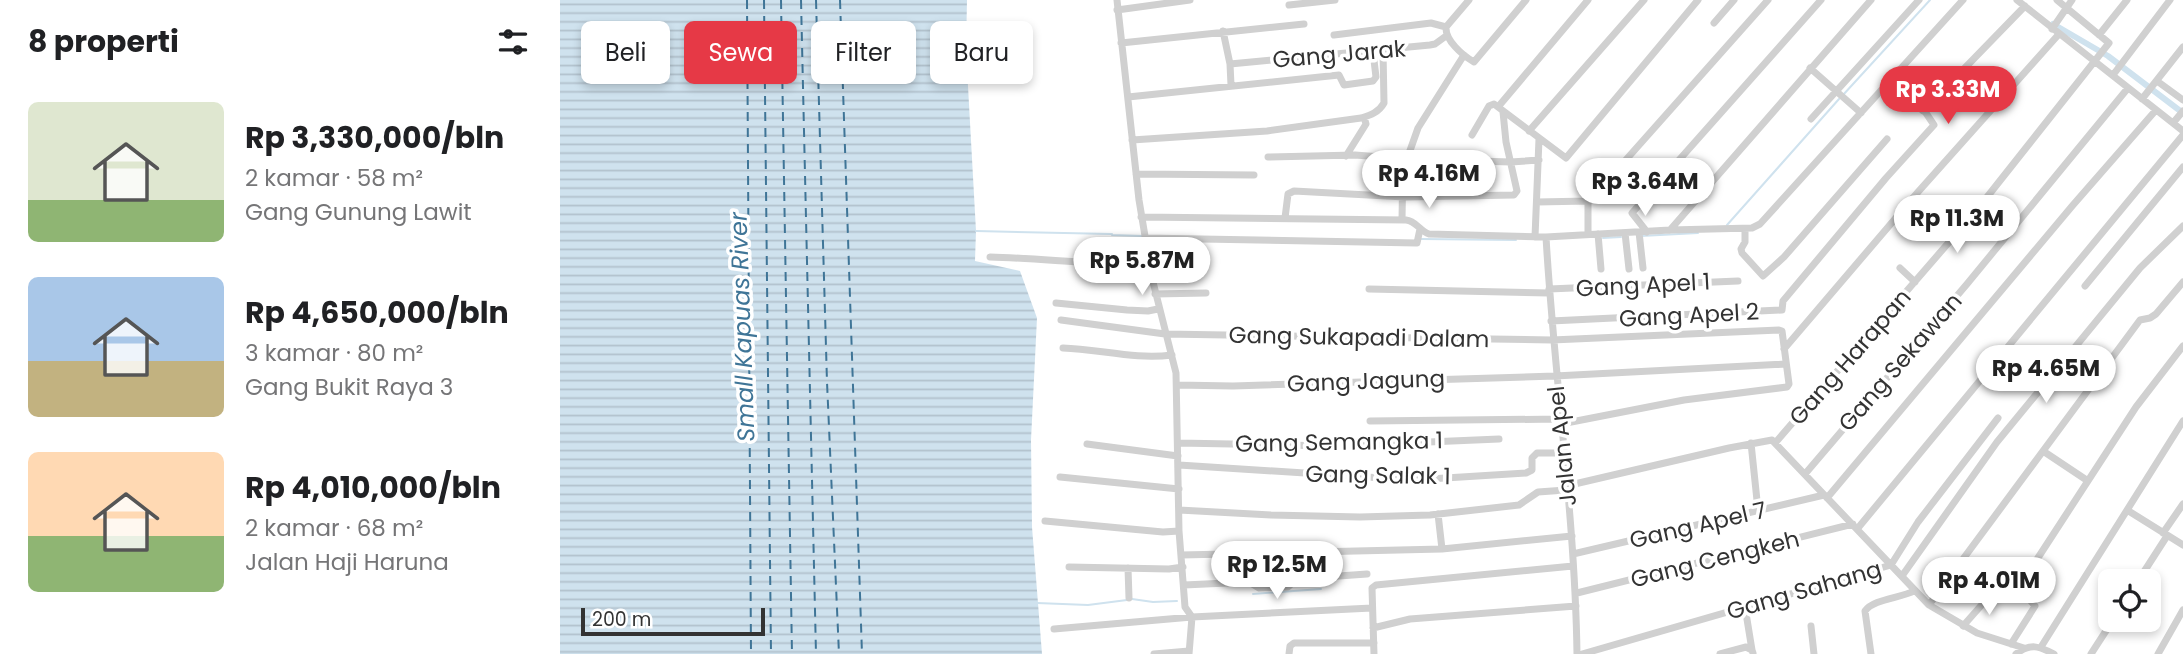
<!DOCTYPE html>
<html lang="id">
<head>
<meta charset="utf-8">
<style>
	:root { --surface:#fff; --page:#f2f2f2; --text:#202124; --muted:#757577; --accent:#e63946 }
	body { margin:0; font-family:Poppins,sans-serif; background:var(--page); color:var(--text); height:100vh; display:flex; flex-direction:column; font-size:26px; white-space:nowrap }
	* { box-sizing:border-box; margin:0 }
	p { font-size:23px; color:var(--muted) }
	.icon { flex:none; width:38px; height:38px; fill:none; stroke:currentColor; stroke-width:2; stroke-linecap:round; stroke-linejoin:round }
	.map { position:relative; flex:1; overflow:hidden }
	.drawer { display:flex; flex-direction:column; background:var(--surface); width:560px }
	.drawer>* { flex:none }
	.top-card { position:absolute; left:21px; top:21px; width:665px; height:63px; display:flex; gap:14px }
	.tools { position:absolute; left:1538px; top:569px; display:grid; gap:14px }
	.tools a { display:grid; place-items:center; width:63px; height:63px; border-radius:10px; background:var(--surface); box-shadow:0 4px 10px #0003; font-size:35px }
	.scale { position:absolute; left:21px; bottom:18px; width:184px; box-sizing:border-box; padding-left:7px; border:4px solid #333; border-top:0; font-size:19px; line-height:24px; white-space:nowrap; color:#333; -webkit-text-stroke:5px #fff; paint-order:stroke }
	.price { position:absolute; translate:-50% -60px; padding:0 16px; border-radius:24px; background:#fff; color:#222; font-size:23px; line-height:46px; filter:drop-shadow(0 2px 4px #0008) }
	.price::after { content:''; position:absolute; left:50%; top:42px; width:21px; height:16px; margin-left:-10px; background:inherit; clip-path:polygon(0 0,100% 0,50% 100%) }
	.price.selected { background:var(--accent); color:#fff }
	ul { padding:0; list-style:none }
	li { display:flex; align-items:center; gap:21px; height:175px; padding:0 28px }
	li span { display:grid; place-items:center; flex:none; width:196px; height:140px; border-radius:10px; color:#555 }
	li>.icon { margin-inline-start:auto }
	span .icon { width:84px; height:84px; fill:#fffc; stroke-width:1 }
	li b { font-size:30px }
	h2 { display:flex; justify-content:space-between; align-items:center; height:84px; padding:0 28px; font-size:30px }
	.chip { padding:0 24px; border-radius:10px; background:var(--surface); box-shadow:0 4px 10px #0003; font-size:24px; line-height:63px }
	.chip.selected { background:var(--accent); color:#fff }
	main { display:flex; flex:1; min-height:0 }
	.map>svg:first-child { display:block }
</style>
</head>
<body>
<main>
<section class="drawer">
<h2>8 properti<svg class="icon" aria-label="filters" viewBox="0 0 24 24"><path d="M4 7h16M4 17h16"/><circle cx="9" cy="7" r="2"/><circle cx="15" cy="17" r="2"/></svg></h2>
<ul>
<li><span style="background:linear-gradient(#dfe7d0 70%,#8fb573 0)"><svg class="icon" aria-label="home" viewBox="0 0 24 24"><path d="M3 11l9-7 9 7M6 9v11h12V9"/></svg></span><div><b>Rp 3,330,000/bln</b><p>2 kamar · 58 m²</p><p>Gang Gunung Lawit</p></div></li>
<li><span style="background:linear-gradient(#a9c7e8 60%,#c2b280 0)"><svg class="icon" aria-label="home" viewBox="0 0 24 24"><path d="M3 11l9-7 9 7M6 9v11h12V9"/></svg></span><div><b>Rp 4,650,000/bln</b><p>3 kamar · 80 m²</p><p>Gang Bukit Raya 3</p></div></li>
<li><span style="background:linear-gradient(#ffd9b3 60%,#8fb573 0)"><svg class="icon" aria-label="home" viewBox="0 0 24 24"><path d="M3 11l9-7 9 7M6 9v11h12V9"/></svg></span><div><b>Rp 4,010,000/bln</b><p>2 kamar · 68 m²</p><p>Jalan Haji Haruna</p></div></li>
</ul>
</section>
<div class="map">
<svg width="1623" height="654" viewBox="0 0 1623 654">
	<defs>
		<pattern id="water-rules" width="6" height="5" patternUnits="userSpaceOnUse" patternTransform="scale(1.75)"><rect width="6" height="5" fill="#cfe2ee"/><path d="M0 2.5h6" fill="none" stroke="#b2c2cd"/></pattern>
	</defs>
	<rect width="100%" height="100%" fill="#fff"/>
	<path fill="url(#water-rules)" d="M0,0H407L406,50L416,231L415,261L460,271L477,318L471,440L472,527L482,654H0Z"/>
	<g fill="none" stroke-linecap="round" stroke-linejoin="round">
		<path stroke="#cfe2ee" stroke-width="2" d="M1283,95L1370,0
			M1167,225L1279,99
			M416,231L552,234
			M552,235L582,236
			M1081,236L1138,233
			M1043,238L1061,237
			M861,239L956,240
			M693,594L761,589
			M572,599L593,602L617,601
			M477,603L528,605L567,600"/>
		<path stroke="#cfe2ee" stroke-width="6" d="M1493,24L1548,56L1623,113"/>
		<path stroke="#3f7597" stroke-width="2" stroke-dasharray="9 7" stroke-linecap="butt" d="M187,0L191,654
			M204,0L211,654
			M221,0L232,654
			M241,0L256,654
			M256,0L267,382L279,654
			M280,0L302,654"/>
		<path stroke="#d0d0d0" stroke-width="7" d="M557,0L579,200L592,278L616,373L619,531L625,607L632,617L629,654
			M909,0L886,27C885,40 902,55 914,62L966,0
			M1457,0L1623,131
			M729,5L775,0
			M557,10L630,0
			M1154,23L1174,0
			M1492,29L1512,0
			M663,31L670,64L671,85
			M774,35L871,23L886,27
			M1539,35L1567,0
			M561,43L744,24
			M670,64L870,45L875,44L886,36
			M1250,68L1301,113
			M1553,75L1610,0
			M1597,81L1623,100
			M1336,86L1363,111
			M568,97L779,75L784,85L813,81L816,77L813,52
			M1582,99L1623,47
			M938,107L1006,158L1138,0
			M1251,119L1359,0
			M1613,123L1623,111
			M969,131L1084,0
			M912,135L929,106L934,104L938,107L1028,0
			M572,140L707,131L801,118C811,115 819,112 824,103L823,51
			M786,156L806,124L804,117
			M708,157L795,155L847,159L951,162L979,160
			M847,159L858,128L904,55
			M576,174L694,175
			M1028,201V234
			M977,202L1028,201L1035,198L1040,189L1208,0
			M581,217L846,220C856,221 860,231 869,234L986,237L1110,230L1192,228L1200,224L1403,0
			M725,218L728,194L734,191L845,197L954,195L957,191L946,142L943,112
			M842,220L843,159
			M1185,229V242L1181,249L1182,253L1203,276L1224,257L1327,139
			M1110,230L1311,0
			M1079,232L1083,268
			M1087,232L1072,213L1261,0
			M1065,233L1069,269
			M1038,234L1041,269
			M975,237L979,139
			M986,237C994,376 1015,515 1017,654
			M585,238L857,243L860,229
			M430,257C483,258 536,266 589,264
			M1340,268L1355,282
			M1525,286L1623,167
			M809,289L989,293
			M989,289L1178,281
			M595,294L646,293
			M496,303L567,310L588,311L598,309
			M501,320L605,334L992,340L1219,330L1222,331L1229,384L1227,387L1124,400L1001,424
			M991,321L1222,310L1223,301L1326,178L1374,125L1364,110L1465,6
			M503,348C539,349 575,360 612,355
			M1224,349L1358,192L1499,34
			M617,385L673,386L995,376L1226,364
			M810,421L1001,419
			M1216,442L1416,211L1549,43L1497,0
			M618,443L775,446L939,439
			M1191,443L1198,510
			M527,444L618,456
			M1483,451L1528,481
			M619,465L853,480L966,473L972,470V458L977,453H1003
			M1245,474L1407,284L1568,88
			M500,477L619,489
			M1006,486L1169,448L1212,440L1369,605L1417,633L1464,648
			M1267,498L1513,205L1596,110
			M619,510L711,515L800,517L870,515L959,505L978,492L1006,490
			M1567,510L1623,545
			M878,514L882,549
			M485,521L603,532L619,531
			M1298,528L1623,135
			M1603,533L1623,504
			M1013,554L1264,495
			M621,555L882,549L1012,536
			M509,567L609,569L623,567
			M568,568L569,598
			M1342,576L1437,442L1580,268L1623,226
			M1578,581L1607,536
			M624,585L689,582L699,588L728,587L737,579L807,574
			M1017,593L1293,524
			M1369,605L1580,320L1590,318L1596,314L1623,282
			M1185,607L1192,650
			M1251,626L1254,654
			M1403,626L1434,591
			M813,628L850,619L1016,606
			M494,629L632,617L812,608
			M1451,644L1475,606L1459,587L1576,407L1623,346
			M1481,647L1623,421
			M594,654L629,651
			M729,654L730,646L734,643H814
			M814,654L812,588L816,585L1013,566
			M1022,654L1331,565L1358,522L1438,418
			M1160,654L1186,647L1192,650L1193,653
			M1311,654L1305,611C1313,599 1341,598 1354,591
			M1456,654C1470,643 1479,646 1494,654
			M1531,654L1553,620
			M1598,654L1623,610"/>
	</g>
	<g text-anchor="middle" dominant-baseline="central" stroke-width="7" stroke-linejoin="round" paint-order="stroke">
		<g font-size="23" fill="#333" stroke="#fff">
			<text transform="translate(779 54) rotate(-5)">Gang Jarak</text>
			<text transform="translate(1083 285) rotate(-3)">Gang Apel 1</text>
			<text transform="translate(1129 315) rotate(-3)">Gang Apel 2</text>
			<text transform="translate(799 337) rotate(1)">Gang Sukapadi Dalam</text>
			<text transform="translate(1290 357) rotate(-49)">Gang Harapan</text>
			<text transform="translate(1340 362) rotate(-49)">Gang Sekawan</text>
			<text transform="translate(806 381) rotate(-2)">Gang Jagung</text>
			<text transform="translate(779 442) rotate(-1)">Gang Semangka 1</text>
			<text transform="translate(1002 446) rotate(-96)">Jalan Apel</text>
			<text transform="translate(818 475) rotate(1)">Gang Salak 1</text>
			<text transform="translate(1138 525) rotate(-13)">Gang Apel 7</text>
			<text transform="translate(1155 559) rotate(-14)">Gang Cengkeh</text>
			<text transform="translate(1244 590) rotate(-16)">Gang Sahang</text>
		</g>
		<g font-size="24" font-style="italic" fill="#3f7597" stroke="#fff">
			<text transform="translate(182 327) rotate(-92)">Small Kapuas River</text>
		</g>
	</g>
</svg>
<div class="tools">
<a><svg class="icon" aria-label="locate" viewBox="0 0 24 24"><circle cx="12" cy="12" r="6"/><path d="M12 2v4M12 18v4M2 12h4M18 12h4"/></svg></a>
</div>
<div class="scale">200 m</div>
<b class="price selected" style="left:1388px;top:126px">Rp 3.33M</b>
<b class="price" style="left:869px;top:210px">Rp 4.16M</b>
<b class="price" style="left:1085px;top:218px">Rp 3.64M</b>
<b class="price" style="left:1397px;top:255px">Rp 11.3M</b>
<b class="price" style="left:582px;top:297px">Rp 5.87M</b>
<b class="price" style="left:1486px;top:405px">Rp 4.65M</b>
<b class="price" style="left:717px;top:601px">Rp 12.5M</b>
<b class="price" style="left:1429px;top:617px">Rp 4.01M</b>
<div class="top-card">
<a class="chip">Beli</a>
<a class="chip selected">Sewa</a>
<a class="chip">Filter</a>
<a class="chip">Baru</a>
</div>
</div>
</main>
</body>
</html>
